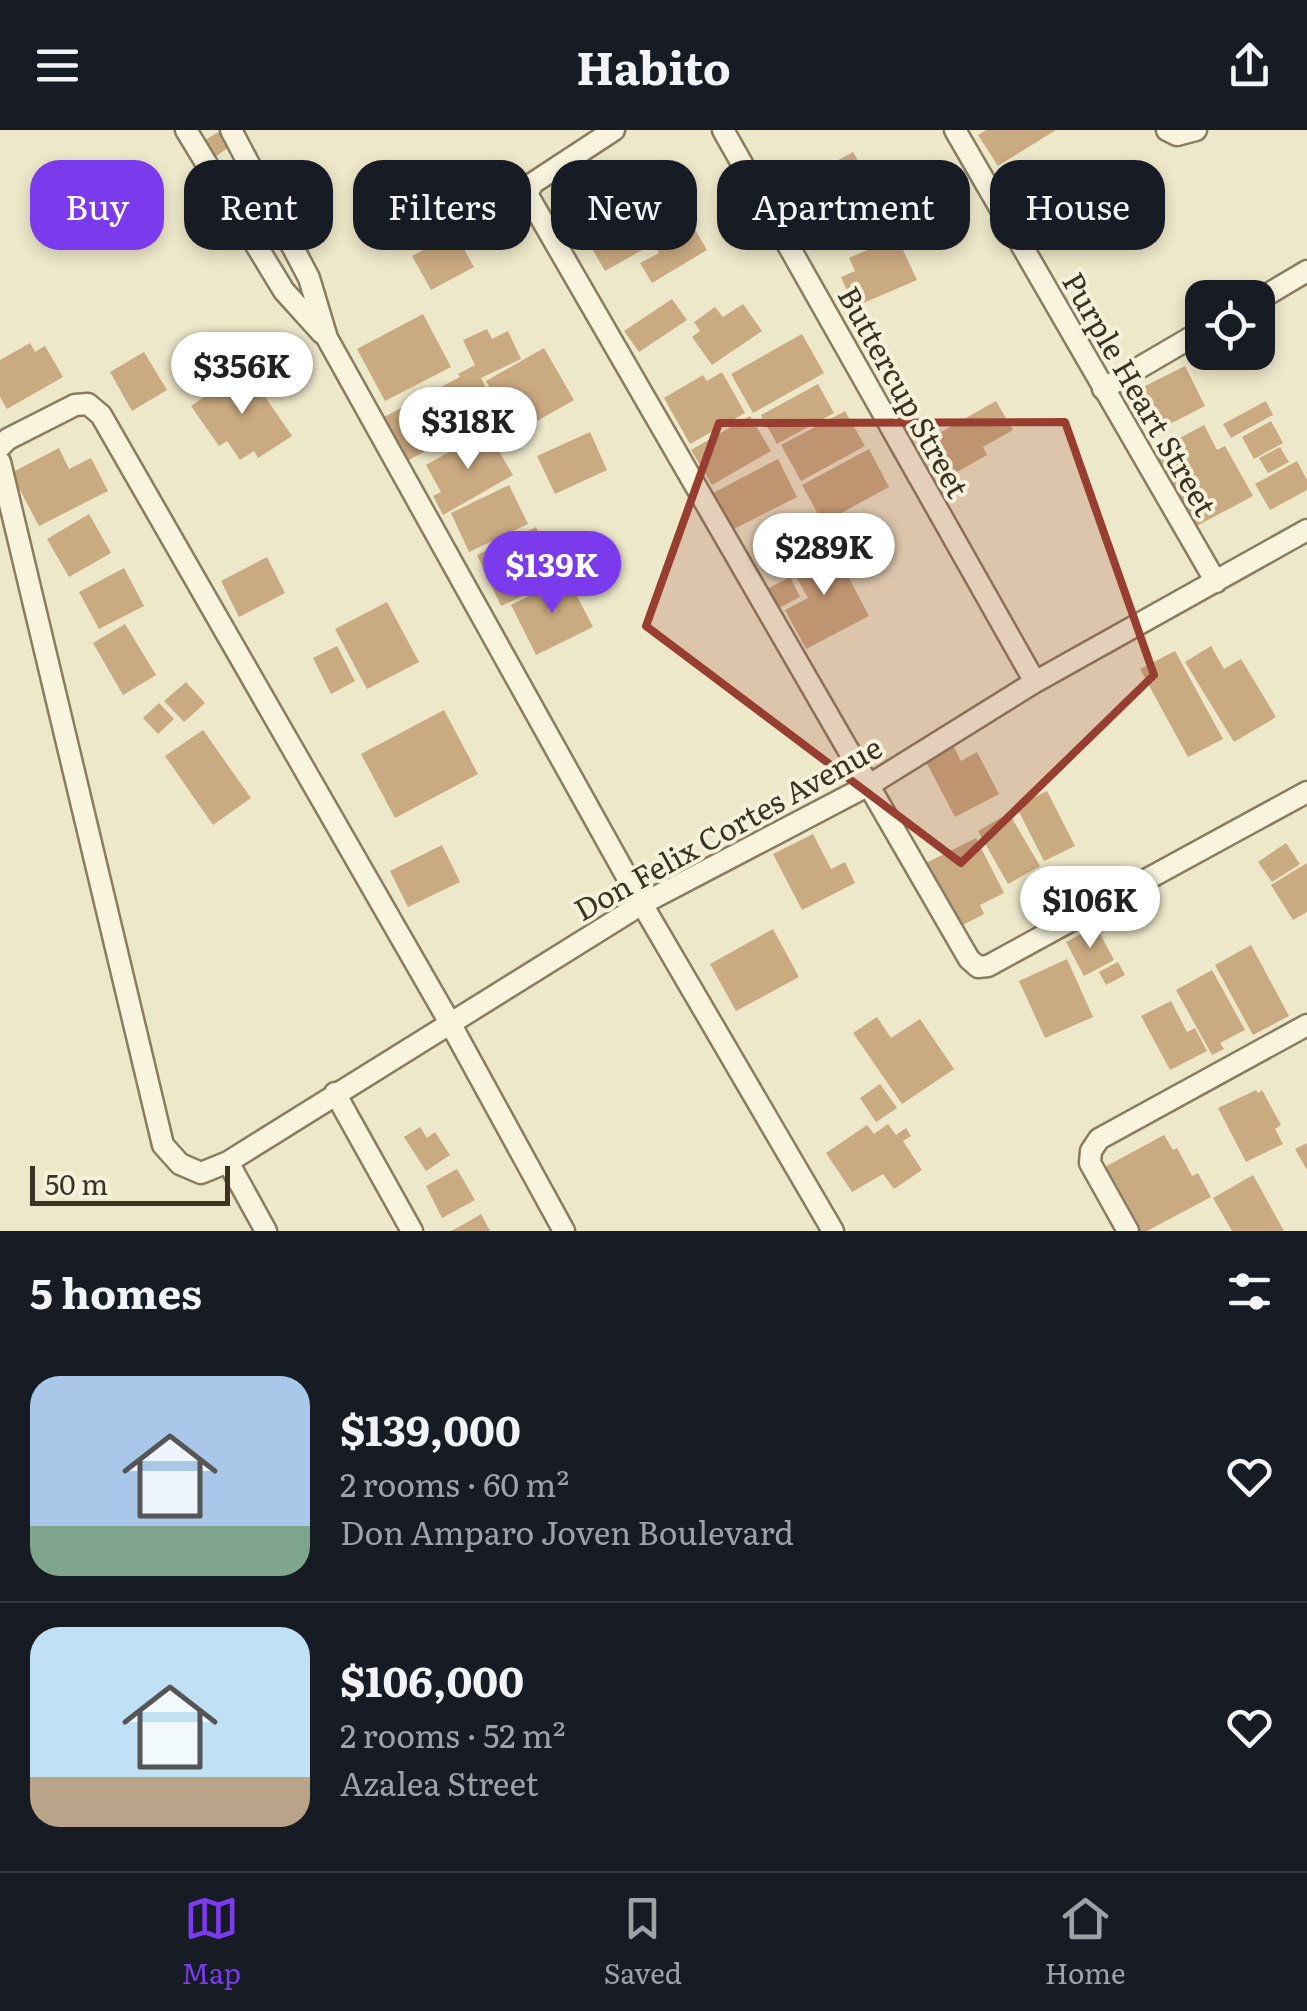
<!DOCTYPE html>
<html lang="en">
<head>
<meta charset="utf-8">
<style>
	:root { --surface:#171b24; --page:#242831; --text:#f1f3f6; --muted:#9ea1a6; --line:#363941; --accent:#7c3aed }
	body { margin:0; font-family:Literata,serif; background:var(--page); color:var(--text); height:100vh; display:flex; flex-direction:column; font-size:38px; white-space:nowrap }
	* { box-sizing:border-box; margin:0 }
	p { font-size:32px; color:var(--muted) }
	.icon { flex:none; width:55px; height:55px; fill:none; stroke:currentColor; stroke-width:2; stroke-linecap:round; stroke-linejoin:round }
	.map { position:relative; height:1101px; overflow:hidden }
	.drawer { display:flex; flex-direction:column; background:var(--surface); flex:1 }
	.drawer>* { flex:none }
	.hud { position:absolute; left:30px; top:30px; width:1248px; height:90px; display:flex; gap:20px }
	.controls { position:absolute; left:1185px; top:150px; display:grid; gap:20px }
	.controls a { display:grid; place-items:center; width:90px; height:90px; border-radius:20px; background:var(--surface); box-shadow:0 5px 15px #0003; font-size:50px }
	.scale { position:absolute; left:30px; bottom:25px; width:200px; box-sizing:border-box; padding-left:10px; border:5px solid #3b3222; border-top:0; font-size:28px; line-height:35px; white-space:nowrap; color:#3b3222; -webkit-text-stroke:8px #f5f1da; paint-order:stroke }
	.price { position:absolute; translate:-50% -85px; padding:0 22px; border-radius:35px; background:#fff; color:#222; font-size:32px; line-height:65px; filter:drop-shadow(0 2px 5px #0008) }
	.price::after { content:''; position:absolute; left:50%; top:60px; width:30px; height:22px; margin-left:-15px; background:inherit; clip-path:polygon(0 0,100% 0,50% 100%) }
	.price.current { background:var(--accent); color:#fff }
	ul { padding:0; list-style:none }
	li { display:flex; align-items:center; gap:30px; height:250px; padding:0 30px }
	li+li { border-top:2px solid var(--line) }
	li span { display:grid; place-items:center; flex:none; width:280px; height:200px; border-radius:30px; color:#555 }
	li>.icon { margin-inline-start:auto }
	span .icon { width:120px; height:120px; fill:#fffc; stroke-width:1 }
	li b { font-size:42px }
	h2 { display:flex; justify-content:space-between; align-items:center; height:120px; padding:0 30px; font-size:42px }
	.chip { padding:0 35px; border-radius:30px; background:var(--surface); box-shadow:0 5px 15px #0003; font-size:35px; line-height:90px }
	.chip.current { background:var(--accent); color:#fff }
	header { display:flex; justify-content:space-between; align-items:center; height:130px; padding:0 30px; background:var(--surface); font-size:45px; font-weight:700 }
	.tab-bar { display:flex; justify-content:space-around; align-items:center; height:140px; border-top:2px solid var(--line); background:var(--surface); font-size:28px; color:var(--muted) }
	.tab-bar a { display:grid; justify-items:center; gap:5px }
	.tab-bar .current { color:var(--accent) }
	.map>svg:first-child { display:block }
</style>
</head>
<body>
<header><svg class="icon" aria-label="menu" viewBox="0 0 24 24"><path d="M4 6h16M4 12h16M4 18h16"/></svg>Habito<svg class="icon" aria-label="share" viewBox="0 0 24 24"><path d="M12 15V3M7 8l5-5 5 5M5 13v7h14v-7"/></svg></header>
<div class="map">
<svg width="1307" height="1101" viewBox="0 0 1307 1101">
	<rect width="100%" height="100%" fill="#eee8ca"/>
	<path fill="#caaa81" d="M986,0H1056L998,36L978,5Z
		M218,2L229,17L215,27L204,11Z
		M853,22L873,57L804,94L785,59Z
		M1080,33L1096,64L1033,97L1017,66Z
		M464,36L478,62L450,77L435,51Z
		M475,75L487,97L464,109L452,87Z
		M630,79L651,115L605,141L584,105Z
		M687,86L707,120L652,153L640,133L659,123L650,108Z
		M455,103L474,137L431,160L412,126Z
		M897,107L917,150L854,177L841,147L855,141L849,128Z
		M672,169L687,190L639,222L624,201Z
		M743,174L762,201L712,235L692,207L700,201L694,192L715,177L723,187Z
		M423,184L451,237L385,271L357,219Z
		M487,199L492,209L508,201L521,229L481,248L490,266L474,274L483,291L403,333L380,289L460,247L458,244L475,235L463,210Z
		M802,204L824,243L753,283L731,244Z
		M30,213L35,222L45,216L63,247L7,279L0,267V230Z
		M544,218L574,270L516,303L486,251Z
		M144,222L167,260L132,281L110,242Z
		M1185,236L1205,276L1162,298L1151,277L1136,284L1127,265Z
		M246,239L292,306L258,328L254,321L240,330L227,311L219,316L191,276Z
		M722,242L745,283L690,314L664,268L703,245L707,251Z
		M818,254L834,283L777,314L761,285Z
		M996,271L1013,300L983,317L987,325L955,343L934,306Z
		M1266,271L1273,285L1231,308L1223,294Z
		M845,281L865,316L801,351L781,315Z
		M750,286L771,321L712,355L691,320Z
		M1271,291L1283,313L1254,329L1242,307Z
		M1204,295L1217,320L1225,316L1253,366L1191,399L1150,324Z
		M487,301L513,345L443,385L433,366L441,362L426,335Z
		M590,302L607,340L555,364L537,326Z
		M1280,317L1289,332L1268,343L1259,328Z
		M59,318L69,339L91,328L108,361L39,396L11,343Z
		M869,319L889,357L823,393L802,355Z
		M778,329L797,367L732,400L713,363Z
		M1297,331L1307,350V360L1270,380L1255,354Z
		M509,355L528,394L469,422L451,383Z
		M89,384L111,423L69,447L47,409Z
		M536,397L560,448L501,476L477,425Z
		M831,414L869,486L806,519L785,480L808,468L790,436Z
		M267,427L285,463L239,487L221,451Z
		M124,438L144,476L99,499L79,462Z
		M567,447L593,497L536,525L511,475Z
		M790,447L800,467L777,479L767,459Z
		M387,472L419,532L367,559L335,499Z
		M125,494L156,545L123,565L93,513Z
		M337,516L355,551L331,564L313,528Z
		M1211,516L1224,539L1241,529L1276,587L1234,612L1185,532Z
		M1175,521L1223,609L1188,627L1140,539Z
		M186,552L205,573L184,592L164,571Z
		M159,573L174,589L158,604L143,588Z
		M444,580L478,644L395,688L361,624Z
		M203,600L251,668L213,695L165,626Z
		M954,617L961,631L977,622L999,664L955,687L926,632Z
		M1047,661L1075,716L1044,731L1016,676Z
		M1009,683L1040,736L1008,754L978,701Z
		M813,704L831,739L845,732L855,753L802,780L773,724Z
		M976,708L1004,763L980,775L984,784L959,797L926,733Z
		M1286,713L1300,734L1272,752L1258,732Z
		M442,715L460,752L408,777L390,741Z
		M1307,733V782L1293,790L1271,755Z
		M1096,796L1114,830L1084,846L1066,812Z
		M773,799L799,847L736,881L710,834Z
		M1251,815L1289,886L1253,905L1215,835Z
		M1067,829L1093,887L1045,908L1019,851Z
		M1118,832L1125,845L1106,855L1099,842Z
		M1212,840L1245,900L1220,913L1224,919L1212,925L1176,860Z
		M1171,871L1187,902L1195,898L1207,921L1170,940L1141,886Z
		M877,887L891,908L920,889L954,939L902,974L853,903Z
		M880,954L897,978L876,992L860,968Z
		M1256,960L1258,963L1262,960L1281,995L1275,999L1283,1014L1246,1032L1218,978Z
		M888,994L896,1005L906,998L911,1006L903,1011L922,1040L894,1059L883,1044L852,1062L826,1023L867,995L874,1004Z
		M420,997L427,1008L435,1002L450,1025L426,1041L404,1007Z
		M1164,1005L1173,1020L1177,1018L1192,1046L1198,1043L1211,1067L1147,1101H1137L1103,1038Z
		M1307,1013V1040L1295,1019Z
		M457,1039L475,1070L442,1088L426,1056Z
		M1253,1045L1284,1101H1232L1213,1068Z
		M481,1084L490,1101H451L466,1093Z"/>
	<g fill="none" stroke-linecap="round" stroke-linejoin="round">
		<g stroke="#8a7c5f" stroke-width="25">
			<path id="minor" d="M186,0L284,161L322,203
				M231,0L309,148L327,208L642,774L833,1101
				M614,0L533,53L527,64L969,829L978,837L988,836L1307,662
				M723,0L1035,552
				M955,0L1216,452
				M1167,0L1177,5L1196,0
				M1258,170L1307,141
				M1103,259L1202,201
				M0,317L8,309L75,275L88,274L101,285L450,893L564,1101
				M0,332L163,1015L180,1034L201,1043L228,1032L642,774L871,654L1035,552L1307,400
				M335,963L412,1101
				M228,1032L266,1101
				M1128,1101L1090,1033L1091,1021L1099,1009L1307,895"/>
		</g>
		<use href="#minor" stroke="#f8f4de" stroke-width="20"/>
	</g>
	<path fill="#983e30" fill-opacity="0.2" stroke="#983e30" stroke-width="8" stroke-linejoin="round" d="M1065,292L1154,545L961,733L646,496L719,293Z"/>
	<g text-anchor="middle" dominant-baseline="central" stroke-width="8" stroke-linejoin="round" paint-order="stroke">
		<g font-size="30" fill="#3b3222" stroke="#f5f1da">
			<text transform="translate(905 261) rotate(61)">Buttercup Street</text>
			<text transform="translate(1141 263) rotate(60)">Purple Heart Street</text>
			<text transform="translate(727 697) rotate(-29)">Don Felix Cortes Avenue</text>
		</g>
	</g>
</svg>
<div class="controls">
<a><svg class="icon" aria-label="locate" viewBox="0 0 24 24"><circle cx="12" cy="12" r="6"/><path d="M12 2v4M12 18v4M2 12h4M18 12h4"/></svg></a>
</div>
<div class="scale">50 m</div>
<b class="price" style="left:242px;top:287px">$356K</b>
<b class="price" style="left:468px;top:342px">$318K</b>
<b class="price" style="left:824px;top:468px">$289K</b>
<b class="price current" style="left:552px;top:486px">$139K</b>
<b class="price" style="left:1090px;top:821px">$106K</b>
<div class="hud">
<a class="chip current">Buy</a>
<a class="chip">Rent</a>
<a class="chip">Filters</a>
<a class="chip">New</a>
<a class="chip">Apartment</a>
<a class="chip">House</a>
</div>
</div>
<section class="drawer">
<h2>5 homes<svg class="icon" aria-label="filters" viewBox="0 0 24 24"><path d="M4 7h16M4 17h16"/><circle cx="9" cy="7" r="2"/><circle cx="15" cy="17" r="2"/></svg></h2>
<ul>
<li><span style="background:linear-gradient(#a9c7e8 75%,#7fa58c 0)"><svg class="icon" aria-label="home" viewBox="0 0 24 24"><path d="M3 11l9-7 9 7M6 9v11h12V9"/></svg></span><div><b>$139,000</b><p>2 rooms · 60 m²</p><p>Don Amparo Joven Boulevard</p></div><svg class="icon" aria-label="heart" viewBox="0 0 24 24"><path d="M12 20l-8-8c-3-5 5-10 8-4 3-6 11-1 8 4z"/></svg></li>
<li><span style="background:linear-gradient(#bfe0f5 75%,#b9a48a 0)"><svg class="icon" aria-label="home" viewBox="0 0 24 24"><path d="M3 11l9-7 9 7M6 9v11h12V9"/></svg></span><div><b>$106,000</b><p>2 rooms · 52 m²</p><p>Azalea Street</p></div><svg class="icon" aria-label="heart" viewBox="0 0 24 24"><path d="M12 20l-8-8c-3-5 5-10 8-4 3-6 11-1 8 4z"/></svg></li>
</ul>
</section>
<nav class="tab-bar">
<a class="current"><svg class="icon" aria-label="map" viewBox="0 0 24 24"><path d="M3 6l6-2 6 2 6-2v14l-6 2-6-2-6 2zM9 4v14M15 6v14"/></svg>Map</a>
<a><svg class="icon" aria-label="saved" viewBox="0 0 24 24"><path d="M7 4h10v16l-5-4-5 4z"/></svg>Saved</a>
<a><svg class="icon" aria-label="home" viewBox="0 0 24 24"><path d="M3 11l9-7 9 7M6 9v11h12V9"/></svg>Home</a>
</nav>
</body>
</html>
